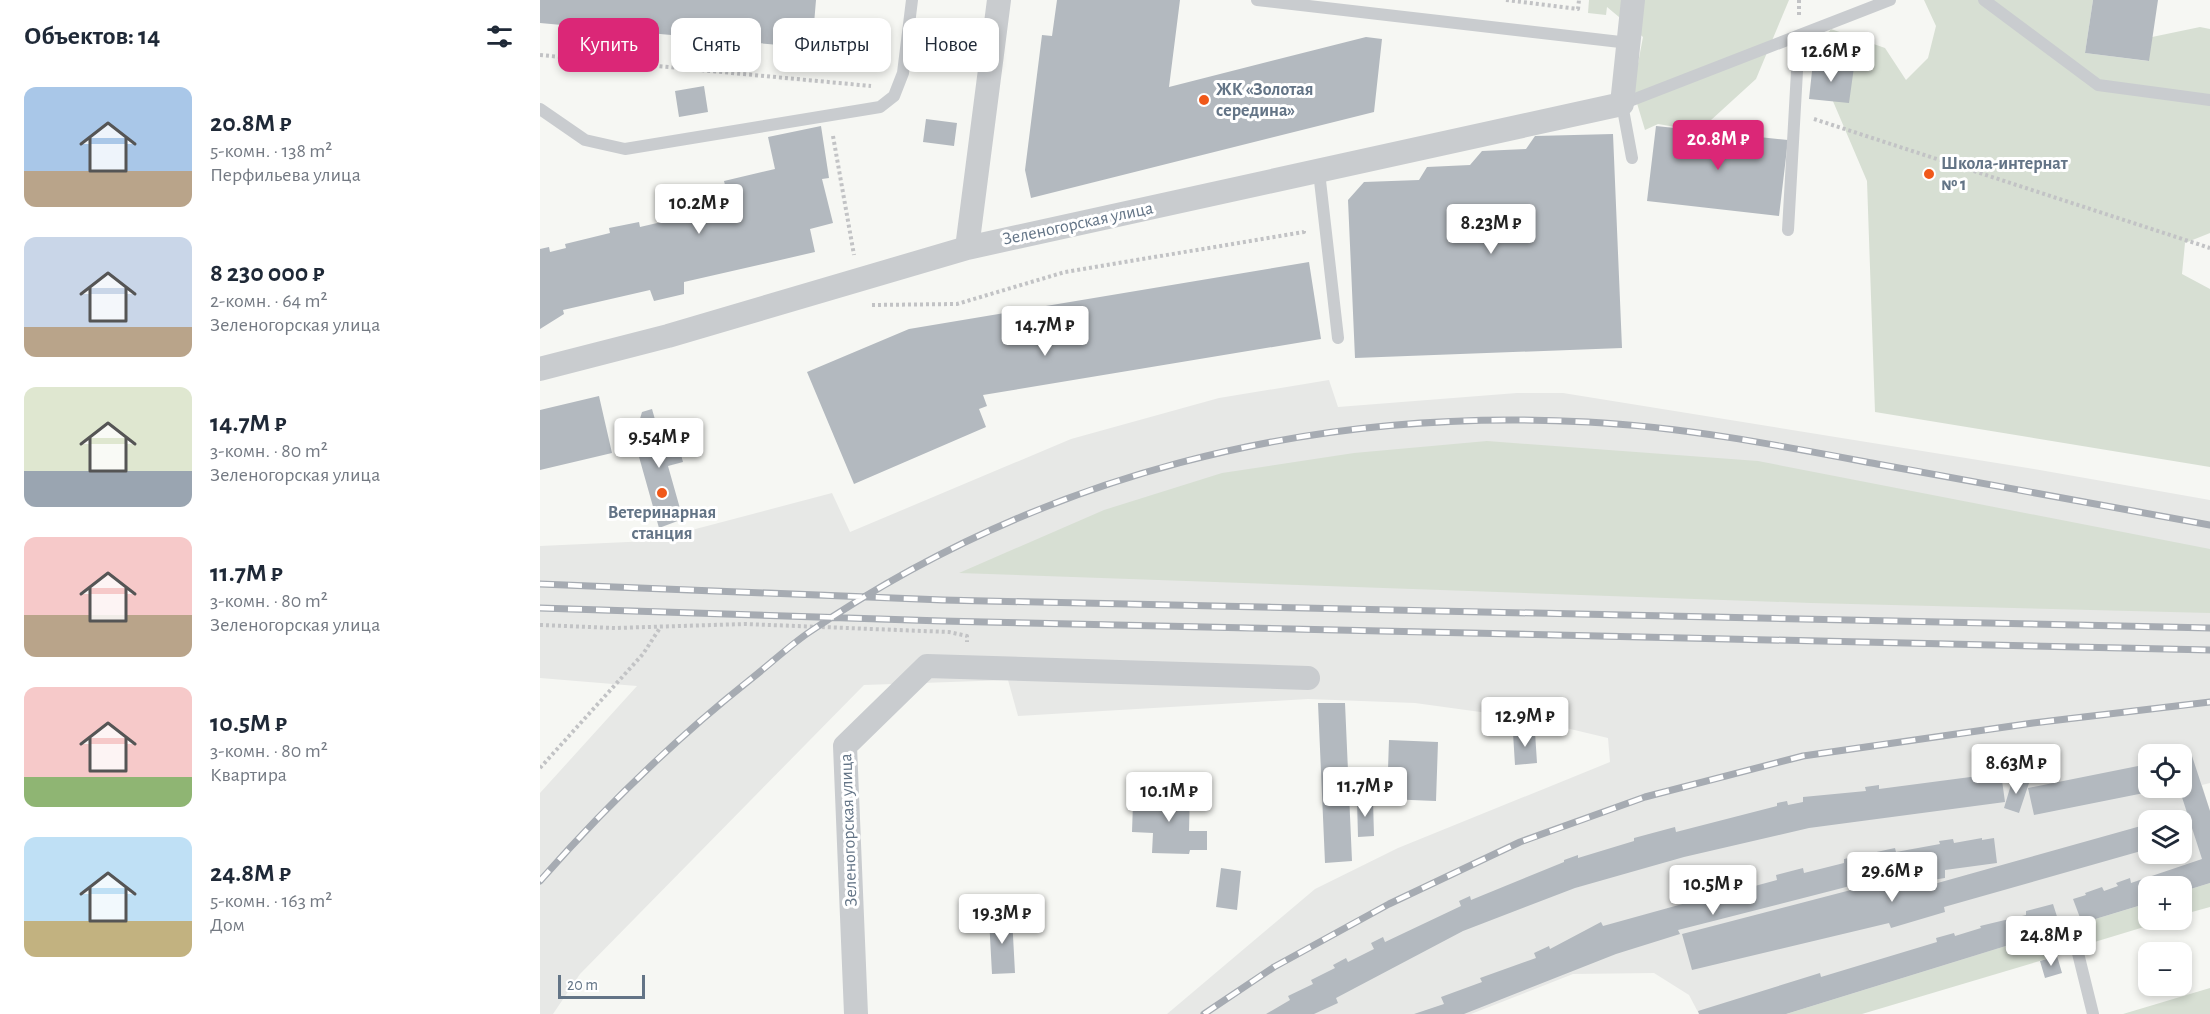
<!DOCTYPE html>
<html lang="ru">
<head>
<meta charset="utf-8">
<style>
	:root { --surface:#fff; --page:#f6f6f7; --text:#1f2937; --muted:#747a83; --accent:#db2777 }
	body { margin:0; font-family:"Alegreya Sans",sans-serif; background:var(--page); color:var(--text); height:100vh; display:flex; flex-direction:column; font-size:22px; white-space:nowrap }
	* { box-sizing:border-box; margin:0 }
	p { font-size:20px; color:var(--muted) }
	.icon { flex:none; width:33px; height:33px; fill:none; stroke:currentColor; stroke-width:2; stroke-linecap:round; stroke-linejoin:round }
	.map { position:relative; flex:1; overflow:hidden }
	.drawer { display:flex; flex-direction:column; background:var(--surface); width:540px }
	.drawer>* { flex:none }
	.hud { position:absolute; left:18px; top:18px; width:570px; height:54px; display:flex; gap:12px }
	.fabs { position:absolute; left:1598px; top:744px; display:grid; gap:12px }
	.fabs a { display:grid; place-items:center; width:54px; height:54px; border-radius:12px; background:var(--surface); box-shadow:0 3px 9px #0003; font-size:30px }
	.scale { position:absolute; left:18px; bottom:15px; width:87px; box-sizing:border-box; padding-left:6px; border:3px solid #637486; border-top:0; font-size:16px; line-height:21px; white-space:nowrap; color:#637486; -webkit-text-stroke:4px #fff; paint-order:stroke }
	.price { position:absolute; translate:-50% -51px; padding:0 14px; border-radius:6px; background:#fff; color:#222; font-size:20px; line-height:39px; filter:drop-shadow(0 2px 3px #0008) }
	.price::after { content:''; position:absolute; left:50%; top:36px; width:18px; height:14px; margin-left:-9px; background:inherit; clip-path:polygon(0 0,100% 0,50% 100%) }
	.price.active { background:var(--accent); color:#fff }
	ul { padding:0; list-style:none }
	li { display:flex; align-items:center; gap:18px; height:150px; padding:0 24px }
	li span { display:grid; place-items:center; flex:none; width:168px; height:120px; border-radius:12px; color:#555 }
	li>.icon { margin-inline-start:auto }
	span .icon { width:72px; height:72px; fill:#fffc; stroke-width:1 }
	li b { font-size:26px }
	h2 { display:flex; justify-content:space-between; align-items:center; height:72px; padding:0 24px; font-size:26px }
	.tag { padding:0 21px; border-radius:12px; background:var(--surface); box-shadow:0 3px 9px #0003; font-size:21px; line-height:54px }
	.tag.active { background:var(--accent); color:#fff }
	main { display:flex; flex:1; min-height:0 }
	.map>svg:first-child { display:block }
</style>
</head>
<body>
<main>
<section class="drawer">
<h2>Объектов: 14<svg class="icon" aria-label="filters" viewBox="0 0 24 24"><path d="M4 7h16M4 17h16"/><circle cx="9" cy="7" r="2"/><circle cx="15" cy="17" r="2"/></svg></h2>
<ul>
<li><span style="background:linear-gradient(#a9c7e8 70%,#b9a48a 0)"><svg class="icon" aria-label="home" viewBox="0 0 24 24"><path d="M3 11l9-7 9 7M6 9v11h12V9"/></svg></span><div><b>20.8M ₽</b><p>5-комн. · 138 m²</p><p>Перфильева улица</p></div></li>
<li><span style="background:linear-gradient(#c9d6e8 75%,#b9a48a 0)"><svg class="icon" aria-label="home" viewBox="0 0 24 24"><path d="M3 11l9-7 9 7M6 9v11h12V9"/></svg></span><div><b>8 230 000 ₽</b><p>2-комн. · 64 m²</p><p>Зеленогорская улица</p></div></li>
<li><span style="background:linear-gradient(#dfe7d0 70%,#9aa5b1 0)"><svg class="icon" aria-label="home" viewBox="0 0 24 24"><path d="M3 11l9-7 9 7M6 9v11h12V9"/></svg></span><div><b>14.7M ₽</b><p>3-комн. · 80 m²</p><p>Зеленогорская улица</p></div></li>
<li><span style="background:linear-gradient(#f6c9c9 65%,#b9a48a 0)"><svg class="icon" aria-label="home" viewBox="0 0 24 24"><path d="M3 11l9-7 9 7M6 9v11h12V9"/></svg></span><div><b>11.7M ₽</b><p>3-комн. · 80 m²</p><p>Зеленогорская улица</p></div></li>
<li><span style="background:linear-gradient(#f6c9c9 75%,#8fb573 0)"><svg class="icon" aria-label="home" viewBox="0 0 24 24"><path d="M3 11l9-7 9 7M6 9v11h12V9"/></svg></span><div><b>10.5M ₽</b><p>3-комн. · 80 m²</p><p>Квартира</p></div></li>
<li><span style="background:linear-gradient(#bfe0f5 70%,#c2b280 0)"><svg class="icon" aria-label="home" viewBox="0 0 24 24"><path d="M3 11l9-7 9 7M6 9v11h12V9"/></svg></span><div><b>24.8M ₽</b><p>5-комн. · 163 m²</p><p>Дом</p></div></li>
</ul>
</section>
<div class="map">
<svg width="1670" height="1014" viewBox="0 0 1670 1014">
	<rect width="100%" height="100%" fill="#f6f7f3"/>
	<path fill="#e7e8e6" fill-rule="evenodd" d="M789,380L798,407L977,393H1023L1494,469L1670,500V783L1662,785L1670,811V883L1641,892V886H1608V903L1246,1014H1159L1149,995L1114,973L1033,974L931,1014H627L775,889L858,848L1070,762L1068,738L984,718L875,703L768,699L478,716L468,680L324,685L40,974L13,1014H0V793L97,686L0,678V546L110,541L292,493L310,532L531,439L679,398ZM1608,754H1641V788H1608ZM1608,820H1641V854H1608Z"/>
	<path fill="#d7dfd3" d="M1049,0H1249L1216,79L1159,131L1118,124L1105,130L1093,90L1103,37L1067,7L1066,15L1048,13Z
		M1384,0H1553L1545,53L1608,61L1612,37L1660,27L1670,29V233L1645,243L1642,274L1670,289V467L1335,412L1327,181L1272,52L1291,29L1345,48L1366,80L1388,58L1396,26Z
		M947,441L1218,461L1670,549V613L1271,603L419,573L564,510L682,473L814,453Z
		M1670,883V907L1641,915V892Z
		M1608,903V920H1627L1548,944L1542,923Z
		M1521,929L1523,954L1322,1014H1246Z
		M1670,988V1014H1583Z"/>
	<path fill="#b3b9bf" d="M0,0H276L272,48L0,23Z
		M517,0H640L629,87L826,37L842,39L834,112L491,198L485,170L502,35L512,36Z
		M1553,0H1618L1609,61L1545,53Z
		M1273,62L1314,67L1309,103L1269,99Z
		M164,86L168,112L139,117L135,91Z
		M386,119L417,123L414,146L383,142Z
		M281,126L289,178L282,179L293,223L270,229L275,252L144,282V294L114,301L110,290L23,310L24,314L0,329V249L9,247L10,252L26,248L25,244L70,233L69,228L99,222L100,227L130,220L129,215L158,208L160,213L176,210L174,200L188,197L184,181L235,169L228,137Z
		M1116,126L1248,140L1239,216L1107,201Z
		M1073,134L1082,348L815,358L808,200L824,182L879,180L887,167L930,165L942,151L986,149L995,136Z
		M769,262L781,339L443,395L447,406L439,409L446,427L314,484L267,372L369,329Z
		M59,396L72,453L0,470V410Z
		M112,409L122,444L137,440L143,462L128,466L143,519L119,528L94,439L102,412Z
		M778,703H805L812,861L785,863Z
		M995,732L997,763L975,765L973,733Z
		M849,740L898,742L896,801L847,799Z
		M1652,756L1670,811V883L1641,892V886H1608V903L1542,923L1533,899L1546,895L1545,893L1562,887L1564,891L1578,886L1576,883L1590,878L1591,883L1662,859L1639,788L1641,758Z
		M1608,764V788L1624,789L1494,815L1488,788Z
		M1461,773L1465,802L1269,828L1144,857L1035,888L923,931L796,998L798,1003L774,1014H726L750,1000L748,996L773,984L771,980L795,968L793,965L806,958L808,962L834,949L831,943L843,937L845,942L921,906L919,901L930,896L931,900L1024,862V860L1038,855V858L1094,841V838L1135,827L1136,832L1237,806V803L1247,801L1248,805L1263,802V797L1326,791L1325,787L1339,785V789Z
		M1473,778L1489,783L1479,813L1464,808Z
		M611,789L650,790L649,831H667V850H650L649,854L612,853L613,833L592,832L593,803H611Z
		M817,800H833L834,836L818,837Z
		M1608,824V849L1404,907L1405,912L1351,928L1349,923L1152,970L1142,934L1307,891L1366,879L1369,891Z
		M1442,838V840L1454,838L1457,863L1405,870V878L1392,880L1389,871L1310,886L1138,930L1140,934L1076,954L924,1014H874L904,1004L901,997L942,982L940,978L996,958L994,953L1009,946L1010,949L1061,922L1063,926L1146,903L1144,897L1199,886L1200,890L1237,880L1236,875L1263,868L1264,873L1304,863V859L1355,848L1356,852L1400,844L1399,841L1413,839L1414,843Z
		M681,868L701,871L697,910L676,907Z
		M1513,904L1521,929L1246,1014H1159L1158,1011L1280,973L1281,977L1397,942L1396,938L1414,933L1415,936L1441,928L1440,926L1486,915V911Z
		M472,917L475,973L452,974L449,918Z
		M1517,956L1522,973L1505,978L1500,961Z"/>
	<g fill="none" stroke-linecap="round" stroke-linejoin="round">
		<path stroke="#c2c3c5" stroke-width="4" stroke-dasharray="3 3" stroke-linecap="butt" d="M966,0L1038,9L1039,0
			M1259,0V15
			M0,55L331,86
			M1274,119L1670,248
			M293,136L314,255
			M332,305L417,304L525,272L764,232V229
			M0,625L75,628L205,624L409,632L427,636V642
			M0,768L103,654L120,628"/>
		<path stroke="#c9cccf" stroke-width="12" d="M717,0L1089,43
			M1444,0L1558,85L1670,100
			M0,109L45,140L85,149L340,107L354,96L363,73L372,0
			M1092,158L1082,104L1350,0
			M779,172L798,338
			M1248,230L1259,36
			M1534,937L1553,1014"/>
		<path stroke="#c9cccf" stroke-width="24" d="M427,248L459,0
			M0,369L128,336L427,248L1082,104L1093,0
			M316,1014L305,746L387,666L768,678"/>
		<g stroke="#a6abb2" stroke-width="7">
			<path id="rail" d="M0,584L403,600L1670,628
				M0,608L402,621L1670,650
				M0,881C65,807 134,740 211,679C230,664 248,647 268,633C500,475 768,407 1048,422C1145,427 1242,446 1337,464C1448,484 1559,505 1670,525
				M664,1014L734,967L849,904L980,842L1105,797L1263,756L1493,723L1670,702"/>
		</g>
		<use href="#rail" stroke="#fff" stroke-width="4.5" stroke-dasharray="14" stroke-linecap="butt"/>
	</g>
	<g fill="#f05819" stroke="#fff" stroke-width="2">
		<circle cx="664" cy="100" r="6"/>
		<circle cx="1389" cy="174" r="6"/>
		<circle cx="122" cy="493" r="6"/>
	</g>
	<g text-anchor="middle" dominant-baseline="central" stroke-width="6" stroke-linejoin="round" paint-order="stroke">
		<g font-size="18" font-weight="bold" fill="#637486" stroke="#fff" text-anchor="start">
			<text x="676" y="90">ЖК «Золотая<tspan x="676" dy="21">середина»</tspan></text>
			<text x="1401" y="164">Школа-интернат<tspan x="1401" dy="21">№ 1</tspan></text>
			<text x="122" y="513" text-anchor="middle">Ветеринарная<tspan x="122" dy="21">станция</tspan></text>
		</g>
		<g font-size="18" fill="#637486" stroke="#fff">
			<text transform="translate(538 224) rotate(-12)">Зеленогорская улица</text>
			<text transform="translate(309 830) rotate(-92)">Зеленогорская улица</text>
		</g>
	</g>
</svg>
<div class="fabs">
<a><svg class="icon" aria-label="locate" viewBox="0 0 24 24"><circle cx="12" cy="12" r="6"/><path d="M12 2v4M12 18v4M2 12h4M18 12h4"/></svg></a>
<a><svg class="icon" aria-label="layers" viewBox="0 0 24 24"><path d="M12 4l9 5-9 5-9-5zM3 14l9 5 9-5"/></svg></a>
<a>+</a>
<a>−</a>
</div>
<div class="scale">20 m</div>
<b class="price" style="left:1291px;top:83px">12.6M ₽</b>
<b class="price active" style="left:1178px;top:171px">20.8M ₽</b>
<b class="price" style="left:159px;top:235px">10.2M ₽</b>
<b class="price" style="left:951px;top:255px">8.23M ₽</b>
<b class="price" style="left:505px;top:357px">14.7M ₽</b>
<b class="price" style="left:119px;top:469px">9.54M ₽</b>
<b class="price" style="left:985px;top:748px">12.9M ₽</b>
<b class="price" style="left:1476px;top:795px">8.63M ₽</b>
<b class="price" style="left:825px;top:818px">11.7M ₽</b>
<b class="price" style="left:629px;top:823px">10.1M ₽</b>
<b class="price" style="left:1352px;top:903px">29.6M ₽</b>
<b class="price" style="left:1173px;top:916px">10.5M ₽</b>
<b class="price" style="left:462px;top:945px">19.3M ₽</b>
<b class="price" style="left:1511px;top:967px">24.8M ₽</b>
<div class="hud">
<a class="tag active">Купить</a>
<a class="tag">Снять</a>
<a class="tag">Фильтры</a>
<a class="tag">Новое</a>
</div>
</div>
</main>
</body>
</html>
